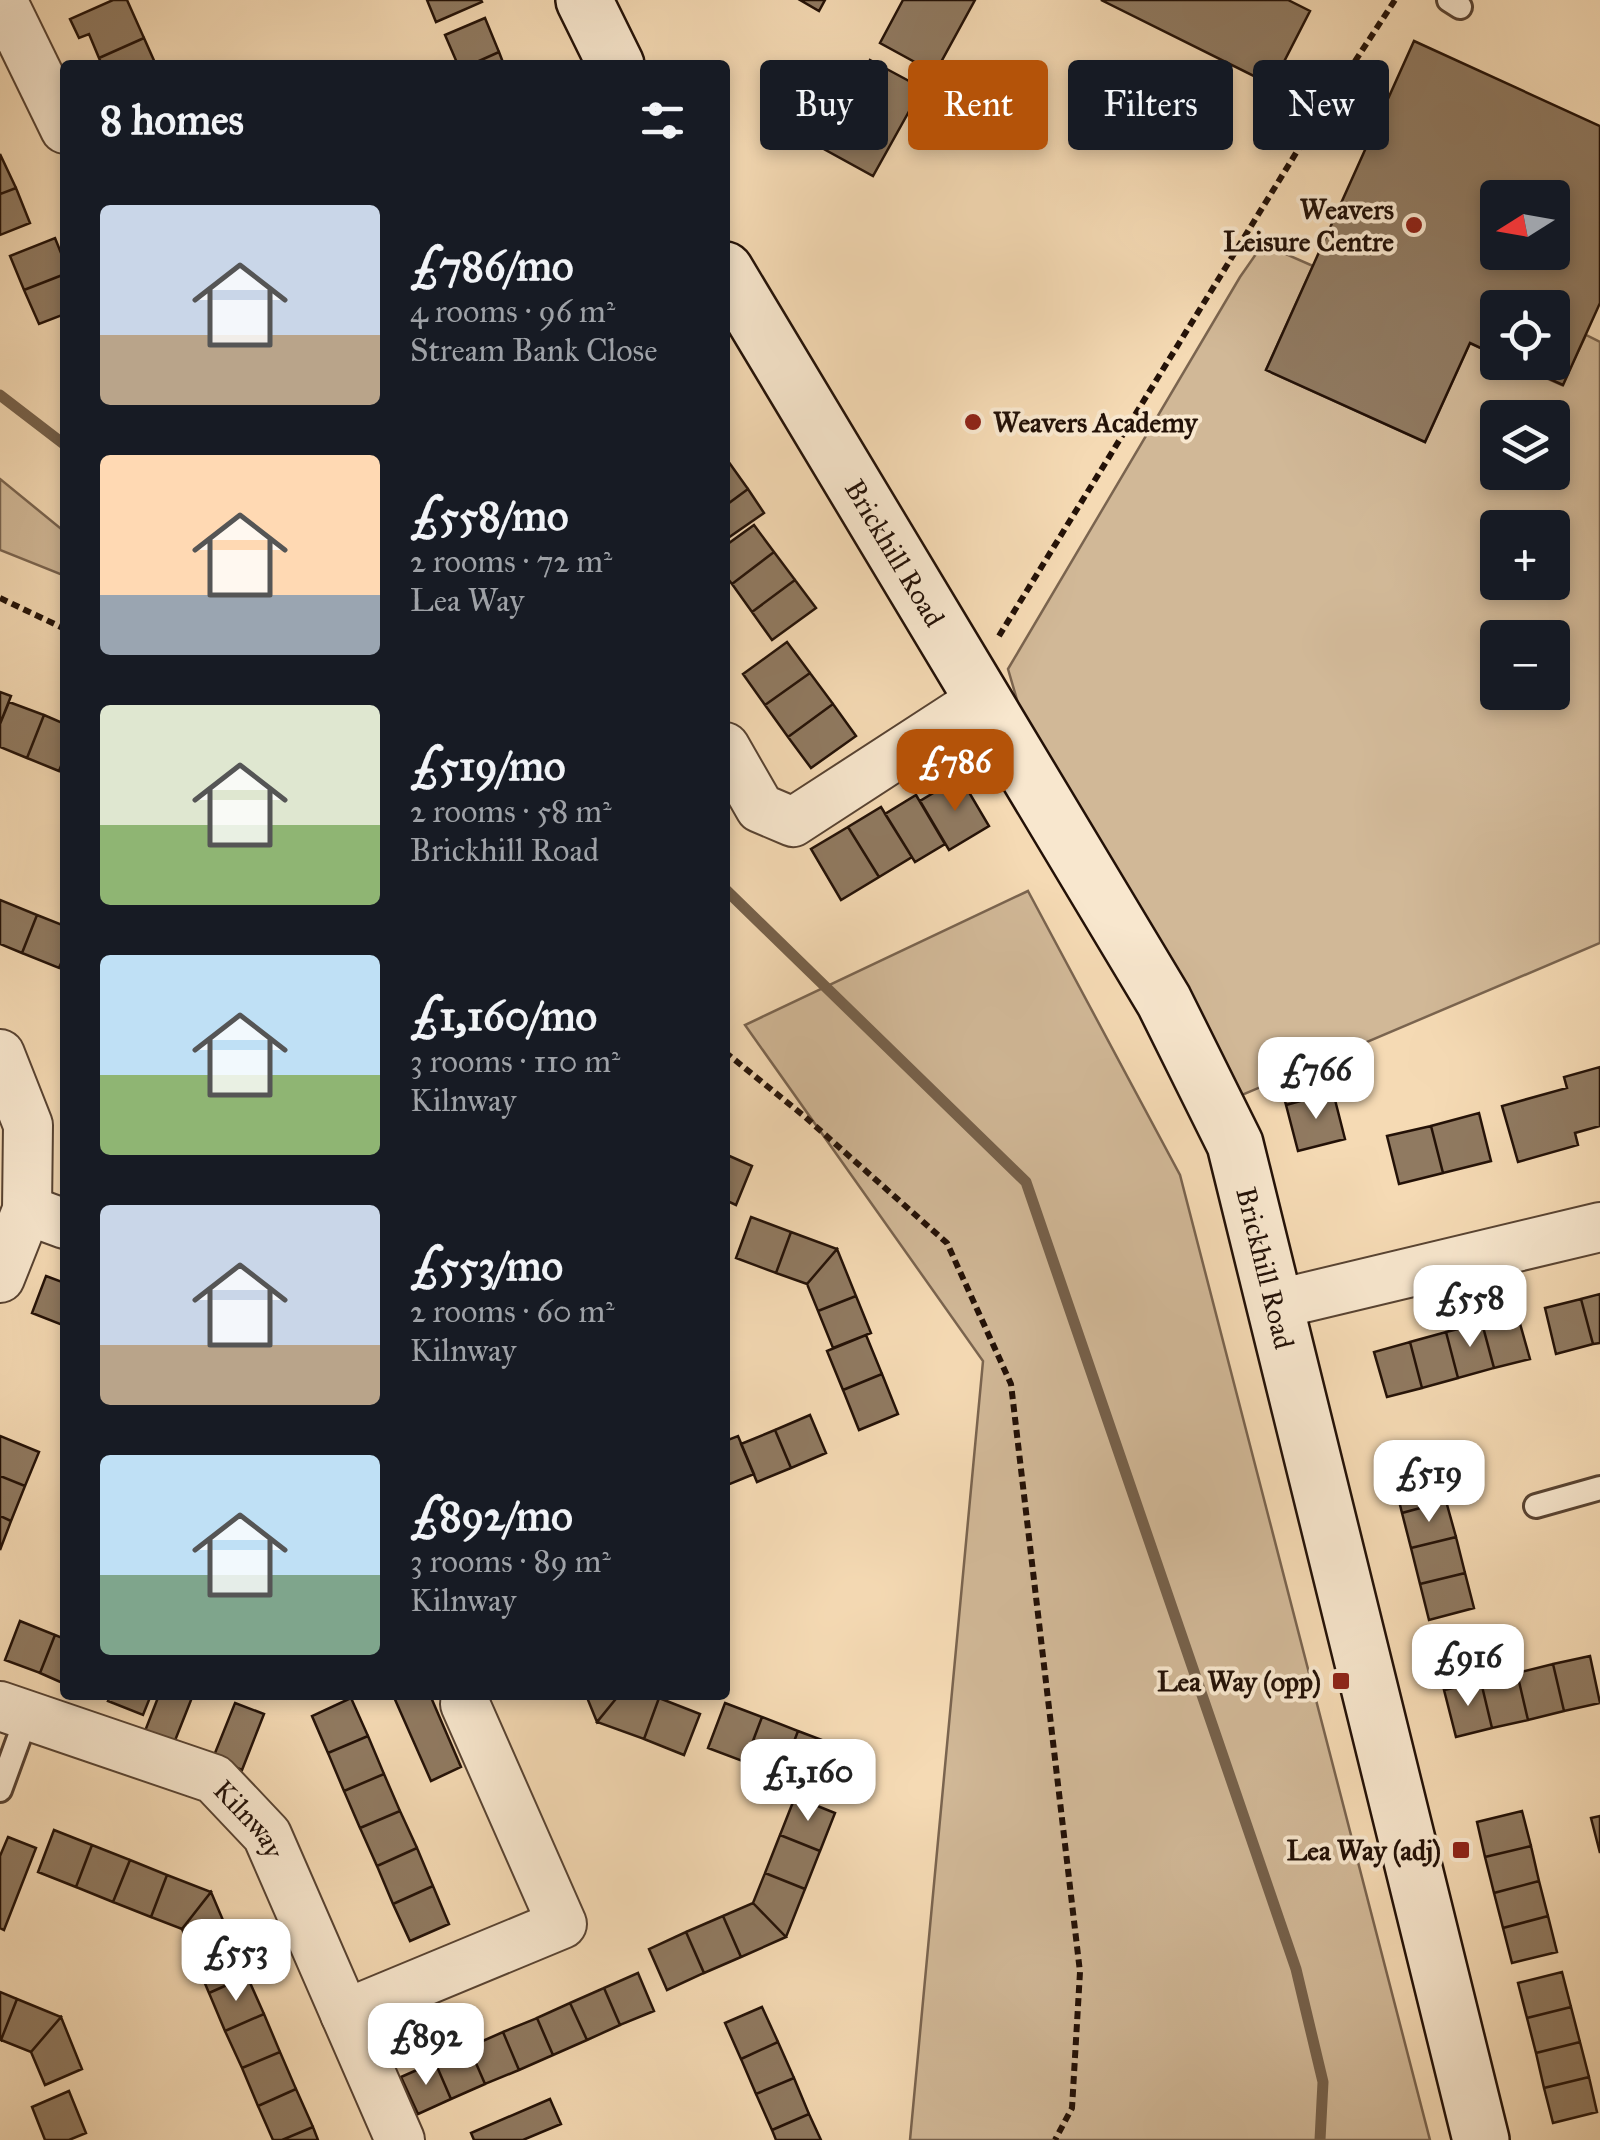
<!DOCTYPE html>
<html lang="en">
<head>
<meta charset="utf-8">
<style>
	:root { --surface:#171b24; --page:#20242c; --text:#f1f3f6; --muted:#9ea1a6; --accent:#b45309 }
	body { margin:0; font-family:"IM FELL Great Primer",serif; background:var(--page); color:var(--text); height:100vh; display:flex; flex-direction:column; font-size:38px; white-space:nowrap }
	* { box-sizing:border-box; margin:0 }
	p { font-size:32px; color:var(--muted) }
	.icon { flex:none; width:55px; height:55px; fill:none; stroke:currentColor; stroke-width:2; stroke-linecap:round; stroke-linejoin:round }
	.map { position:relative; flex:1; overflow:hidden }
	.side { position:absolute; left:60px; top:60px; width:670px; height:1640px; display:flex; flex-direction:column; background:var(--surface); border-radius:10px; box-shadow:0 5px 15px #0003 }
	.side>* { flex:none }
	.banner { position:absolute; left:760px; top:60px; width:690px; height:90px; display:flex; gap:20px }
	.needle { width:65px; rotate:259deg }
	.controls { position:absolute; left:1480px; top:180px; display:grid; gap:20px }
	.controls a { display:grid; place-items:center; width:90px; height:90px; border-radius:10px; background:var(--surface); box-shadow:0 5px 15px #0003; font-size:50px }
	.price { position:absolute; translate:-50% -85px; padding:0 22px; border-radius:20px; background:#fff; color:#222; font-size:32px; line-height:65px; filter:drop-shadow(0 2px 5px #0008) }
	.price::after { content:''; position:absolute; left:50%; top:60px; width:30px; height:22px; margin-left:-15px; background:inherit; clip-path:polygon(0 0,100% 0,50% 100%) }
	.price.on { background:var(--accent); color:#fff }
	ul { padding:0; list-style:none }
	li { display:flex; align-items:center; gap:30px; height:250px; padding:0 40px }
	li span { display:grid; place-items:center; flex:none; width:280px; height:200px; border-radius:10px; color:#555 }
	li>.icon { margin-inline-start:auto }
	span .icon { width:120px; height:120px; fill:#fffc; stroke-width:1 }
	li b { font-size:42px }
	h2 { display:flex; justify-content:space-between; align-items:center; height:120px; padding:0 40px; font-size:42px }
	.pill { padding:0 35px; border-radius:10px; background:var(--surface); box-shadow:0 5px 15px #0003; font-size:35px; line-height:90px }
	.pill.on { background:var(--accent); color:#fff }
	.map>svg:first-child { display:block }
</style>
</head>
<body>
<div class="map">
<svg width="1600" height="2140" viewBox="0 0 1600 2140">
	<rect width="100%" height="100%" fill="#f5dab4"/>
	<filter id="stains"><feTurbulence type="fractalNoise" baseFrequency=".002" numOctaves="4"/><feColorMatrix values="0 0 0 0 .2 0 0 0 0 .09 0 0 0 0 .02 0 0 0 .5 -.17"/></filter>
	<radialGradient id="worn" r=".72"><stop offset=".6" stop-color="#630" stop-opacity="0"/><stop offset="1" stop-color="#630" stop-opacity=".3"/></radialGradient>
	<path fill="#d1b897" stroke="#7a644f" stroke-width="2.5" fill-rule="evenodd" d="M1263,244L1313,266L1266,370L1425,442L1470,343L1497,356L1498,362L1512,363L1562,385L1586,335L1600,342V943L1242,1095L1022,717L1008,669L1240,277ZM1498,418H1552V472H1498ZM1498,528H1552V582H1498ZM1498,638H1552V692H1498Z
		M0,479L65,532V576L0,550Z
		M1028,891L1180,1175L1430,2140H910L983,1361L745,1025Z"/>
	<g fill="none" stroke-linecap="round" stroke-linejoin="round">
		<path stroke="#76614b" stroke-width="11" d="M0,395L65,445
			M725,889L1026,1182L1296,1969L1323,2082L1320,2140"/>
	</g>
	<path fill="#907a61" stroke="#231107" stroke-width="2.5" fill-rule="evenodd" d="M113,0H127L144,38L99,58L89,34L79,38L70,19Z
		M427,0H481L482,2L436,22Z
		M800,0H825L819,11Z
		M903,0H975L935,73L880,43Z
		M1101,0H1288L1310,11L1272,85Z
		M485,18L499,52L470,65H458L445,35Z
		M144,38L156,65H102L99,58Z
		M1414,41L1600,126V303L1563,385L1512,362H1552V308H1498V356L1470,343L1425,442L1266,370ZM1498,198H1552V252H1498Z
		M499,52L504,65H470Z
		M870,60L922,88L873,176L822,148Z
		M0,154L16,188L0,194Z
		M16,188L30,223L0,235V194Z
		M55,238L65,263V274L24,290L10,256Z
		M65,274V314L39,324L24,290Z
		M728,461L748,489L725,506V463Z
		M748,489L764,513L725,540V506Z
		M754,525L774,552L732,584L725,575V546Z
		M774,552L795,580L752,612L732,584Z
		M795,580L816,608L772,640L752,612Z
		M787,642L810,673L765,705L743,674Z
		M810,673L833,704L788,737L765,705Z
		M0,692L11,696L0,724Z
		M9,702L44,715L27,758L0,747V724Z
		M833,704L856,736L811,768L788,737Z
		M44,715L65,724V756L59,771L27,758Z
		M960,777L989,826L949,850L920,801Z
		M916,795L945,844L915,862L885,814Z
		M881,807L912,857L879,877L848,827Z
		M848,827L879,877L841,900L811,849Z
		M0,900L37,915L22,953L0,944Z
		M37,915L65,926V954L59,968L22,953Z
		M1320,1046L1333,1092L1286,1105L1273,1058Z
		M1600,1067V1126L1575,1133L1578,1145L1518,1162L1502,1106L1567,1088L1564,1077Z
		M1333,1092L1345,1139L1298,1151L1286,1105Z
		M1479,1113L1491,1161L1443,1173L1431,1126Z
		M1431,1126L1443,1173L1399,1184L1387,1136Z
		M725,1154L752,1166L736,1205L725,1200Z
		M751,1217L791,1232L776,1273L736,1258Z
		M791,1232L837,1249L807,1284L776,1273Z
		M837,1249L856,1296L818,1311L807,1284Z
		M46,1276L65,1283V1326L32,1313Z
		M1600,1294V1343L1593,1344L1581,1299Z
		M856,1296L871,1333L833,1348L818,1311Z
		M1581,1299L1593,1344L1556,1354L1545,1308Z
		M1517,1313L1530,1359L1494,1368L1482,1323Z
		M1482,1323L1494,1368L1458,1378L1446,1332Z
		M1446,1332L1458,1378L1422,1388L1410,1342Z
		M866,1335L882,1374L843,1390L827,1351Z
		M1410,1342L1422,1388L1387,1397L1374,1352Z
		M882,1374L898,1414L859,1430L843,1390Z
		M810,1415L826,1453L791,1468L775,1430Z
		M775,1430L791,1468L757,1482L741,1444Z
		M0,1436L39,1452L25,1486L0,1476Z
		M738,1436L754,1474L725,1486V1441Z
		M1437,1465L1446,1501L1402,1513L1393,1477Z
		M0,1476L25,1486L11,1521L0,1516Z
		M1446,1501L1456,1537L1411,1548L1402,1513Z
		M0,1516L11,1521L0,1550Z
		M1456,1537L1465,1573L1420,1584L1411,1548Z
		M1465,1573L1474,1608L1429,1620L1420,1584Z
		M20,1621L55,1635L40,1673L5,1660Z
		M55,1635L65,1639V1684L40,1673Z
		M1590,1656L1600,1703L1564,1711L1553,1664Z
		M1553,1664L1564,1711L1528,1720L1517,1673Z
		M1517,1673L1528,1720L1492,1728L1481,1682Z
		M1481,1682L1492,1728L1456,1737L1444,1690Z
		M111,1695H151L143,1715L108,1701Z
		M159,1695H193L174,1743L145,1731Z
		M393,1695H430L461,1767L431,1781Z
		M586,1695H619L597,1722Z
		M619,1695L659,1698L644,1739L597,1722Z
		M351,1698L368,1736L328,1753L312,1716Z
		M659,1698L700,1714L684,1755L644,1739Z
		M235,1703L264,1714L242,1770L213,1758Z
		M725,1703L762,1717L745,1762L708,1748Z
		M762,1717L798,1731L781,1776L745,1762Z
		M798,1731L835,1745L818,1790L781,1776Z
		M368,1736L384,1774L344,1791L328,1753Z
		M384,1774L400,1811L360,1828L344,1791Z
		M795,1797L835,1813L820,1851L780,1835Z
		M400,1811L417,1848L377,1866L360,1828Z
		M1522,1811L1531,1846L1485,1857L1477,1822Z
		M1600,1816V1853L1591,1818Z
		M54,1830L92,1845L76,1887L38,1872Z
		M780,1835L820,1851L805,1889L765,1873Z
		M8,1837L36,1848L4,1930L0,1928V1856Z
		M92,1845L130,1860L113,1902L76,1887Z
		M1531,1846L1539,1881L1494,1893L1485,1857Z
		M417,1848L433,1886L393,1904L377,1866Z
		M130,1860L167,1875L151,1917L113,1902Z
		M765,1873L805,1889L786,1937L753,1903Z
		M167,1875L211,1892L182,1929L151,1917Z
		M1539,1881L1548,1916L1503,1928L1494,1893Z
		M433,1886L449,1924L410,1941L393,1904Z
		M211,1892L231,1939L193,1955L182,1929Z
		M753,1903L786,1937L741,1957L723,1916Z
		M723,1916L741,1957L704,1973L686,1932Z
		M1548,1916L1557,1952L1512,1963L1503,1928Z
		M686,1932L704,1973L667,1990L649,1949Z
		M231,1939L247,1976L209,1993L193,1955Z
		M1562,1972L1571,2007L1527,2018L1518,1983Z
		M638,1973L654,2011L620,2025L604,1988Z
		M247,1976L264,2014L225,2031L209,1993Z
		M604,1988L620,2025L587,2040L570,2003Z
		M0,1992L17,1999L1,2040L0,2039Z
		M17,1999L61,2017L31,2052L1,2040Z
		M570,2003L587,2040L553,2055L537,2018Z
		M762,2007L778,2042L741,2059L725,2023Z
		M1571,2007L1580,2042L1536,2053L1527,2018Z
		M264,2014L280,2052L242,2068L225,2031Z
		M61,2017L82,2069L45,2085L31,2052Z
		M537,2018L553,2055L519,2070L503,2032Z
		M503,2032L519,2070L485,2084L469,2047Z
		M778,2042L794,2078L756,2094L741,2059Z
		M1580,2042L1589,2077L1544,2088L1536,2053Z
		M469,2047L485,2084L451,2099L435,2062Z
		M280,2052L296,2089L258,2106L242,2068Z
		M435,2062L451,2099L418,2114L401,2077Z
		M1589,2077L1597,2112L1553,2123L1544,2088Z
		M794,2078L809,2114L772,2130L756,2094Z
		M296,2089L313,2127L282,2140H273L258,2106Z
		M69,2091L86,2133L69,2140H45L32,2107Z
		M550,2099L561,2124L523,2140H474L471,2133Z
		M809,2114L821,2140H776L772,2130Z
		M313,2127L318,2140H282Z"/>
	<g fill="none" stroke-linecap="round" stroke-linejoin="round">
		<g stroke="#584332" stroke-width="28">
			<path id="lane" d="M1449,0L1460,7
				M1536,1506L1600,1488
				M0,1790L27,1716"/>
		</g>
		<g stroke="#584332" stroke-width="52">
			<g id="street">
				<path d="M2,0L65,129"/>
				<path d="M725,747L760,808L793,822L984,698"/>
				<path d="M0,1054L28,1125L27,1210L0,1278"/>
				<path d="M27,1210L65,1224"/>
				<path d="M1274,1305L1600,1227"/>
				<path id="s1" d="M0,1706L214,1779L267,1835L400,2140"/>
				<path d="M345,2014L562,1924L465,1704"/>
			</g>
		</g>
		<g stroke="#231107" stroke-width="60">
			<g id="secondary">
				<path d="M584,0L616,65"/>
				<path id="s2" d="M725,270L1164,1001L1235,1144L1481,2140"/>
			</g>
		</g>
		<path stroke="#231107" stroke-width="6" stroke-dasharray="8 5" stroke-linecap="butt" d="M0,598L65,629
			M999,636L1312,127L1395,0
			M725,1052L804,1116L947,1243L1011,1384L1080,1972L1072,2108L1055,2140"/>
		<use href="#lane" stroke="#f8e7ce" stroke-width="22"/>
		<use href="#street" stroke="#f8e7ce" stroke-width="48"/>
		<use href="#secondary" stroke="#f8e7ce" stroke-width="55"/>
	</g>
	<g fill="#8f2418" stroke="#f8e7ce" stroke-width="4">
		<circle cx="1414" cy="225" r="10"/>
		<circle cx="973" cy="422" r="10"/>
		<rect x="1331" y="1671" width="20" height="20" rx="5"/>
		<rect x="1451" y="1840" width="20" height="20" rx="5"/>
	</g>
	<g text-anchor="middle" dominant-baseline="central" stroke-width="8" stroke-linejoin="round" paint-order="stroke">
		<g font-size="28" font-weight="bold" fill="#231107" stroke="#f8e7ce" text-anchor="end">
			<text x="1394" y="209">Weavers<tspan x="1394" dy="32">Leisure Centre</tspan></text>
			<text x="993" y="422" text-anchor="start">Weavers Academy</text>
			<text x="1321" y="1681">Lea Way (opp)</text>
			<text x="1441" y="1850">Lea Way (adj)</text>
		</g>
		<g font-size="28" fill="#231107" stroke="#f8e7ce">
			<text stroke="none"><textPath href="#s2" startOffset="330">Brickhill Road</textPath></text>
			<text stroke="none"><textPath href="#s2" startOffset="1140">Brickhill Road</textPath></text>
			<text stroke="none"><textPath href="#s1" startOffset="280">Kilnway</textPath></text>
		</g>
	</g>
	<rect width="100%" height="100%" filter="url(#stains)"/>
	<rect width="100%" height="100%" fill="url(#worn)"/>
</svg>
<div class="controls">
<a><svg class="needle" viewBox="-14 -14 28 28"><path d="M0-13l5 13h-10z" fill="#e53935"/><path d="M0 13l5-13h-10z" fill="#9ea1a6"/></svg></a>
<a><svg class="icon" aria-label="locate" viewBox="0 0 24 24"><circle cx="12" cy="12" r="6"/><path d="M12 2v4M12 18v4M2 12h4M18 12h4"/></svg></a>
<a><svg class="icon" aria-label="layers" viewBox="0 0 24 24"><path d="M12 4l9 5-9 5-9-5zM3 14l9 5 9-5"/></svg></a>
<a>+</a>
<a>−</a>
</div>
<b class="price on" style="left:955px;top:814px">£786</b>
<b class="price" style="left:1316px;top:1122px">£766</b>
<b class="price" style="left:1470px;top:1350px">£558</b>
<b class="price" style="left:1429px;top:1525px">£519</b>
<b class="price" style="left:1468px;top:1709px">£916</b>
<b class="price" style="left:808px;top:1824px">£1,160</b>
<b class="price" style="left:236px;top:2004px">£553</b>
<b class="price" style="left:426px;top:2088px">£892</b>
<div class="banner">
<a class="pill">Buy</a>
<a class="pill on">Rent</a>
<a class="pill">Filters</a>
<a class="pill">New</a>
</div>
<section class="side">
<h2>8 homes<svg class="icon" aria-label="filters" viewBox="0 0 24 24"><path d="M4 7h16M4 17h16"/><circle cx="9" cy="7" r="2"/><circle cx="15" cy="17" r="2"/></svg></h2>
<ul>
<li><span style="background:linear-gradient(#c9d6e8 65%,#b9a48a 0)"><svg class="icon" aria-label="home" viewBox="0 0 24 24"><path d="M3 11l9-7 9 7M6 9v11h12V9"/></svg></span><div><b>£786/mo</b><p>4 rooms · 96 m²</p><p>Stream Bank Close</p></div></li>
<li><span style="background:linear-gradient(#ffd9b3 70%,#9aa5b1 0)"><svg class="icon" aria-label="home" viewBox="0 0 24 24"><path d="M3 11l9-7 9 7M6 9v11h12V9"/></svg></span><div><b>£558/mo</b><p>2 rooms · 72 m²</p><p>Lea Way</p></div></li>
<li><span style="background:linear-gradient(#dfe7d0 60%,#8fb573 0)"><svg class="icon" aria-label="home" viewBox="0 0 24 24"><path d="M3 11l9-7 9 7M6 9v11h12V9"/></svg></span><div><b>£519/mo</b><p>2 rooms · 58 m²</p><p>Brickhill Road</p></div></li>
<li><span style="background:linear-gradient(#bfe0f5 60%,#8fb573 0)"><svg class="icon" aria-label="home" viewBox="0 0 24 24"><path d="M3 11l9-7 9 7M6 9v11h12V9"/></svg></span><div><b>£1,160/mo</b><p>3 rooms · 110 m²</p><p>Kilnway</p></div></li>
<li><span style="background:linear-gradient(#c9d6e8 70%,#b9a48a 0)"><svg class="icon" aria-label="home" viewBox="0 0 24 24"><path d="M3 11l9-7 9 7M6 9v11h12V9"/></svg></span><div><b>£553/mo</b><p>2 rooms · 60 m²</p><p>Kilnway</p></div></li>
<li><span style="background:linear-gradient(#bfe0f5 60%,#7fa58c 0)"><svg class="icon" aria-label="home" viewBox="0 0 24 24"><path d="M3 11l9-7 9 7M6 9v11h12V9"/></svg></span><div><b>£892/mo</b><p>3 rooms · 89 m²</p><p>Kilnway</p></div></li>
</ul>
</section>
</div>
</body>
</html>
